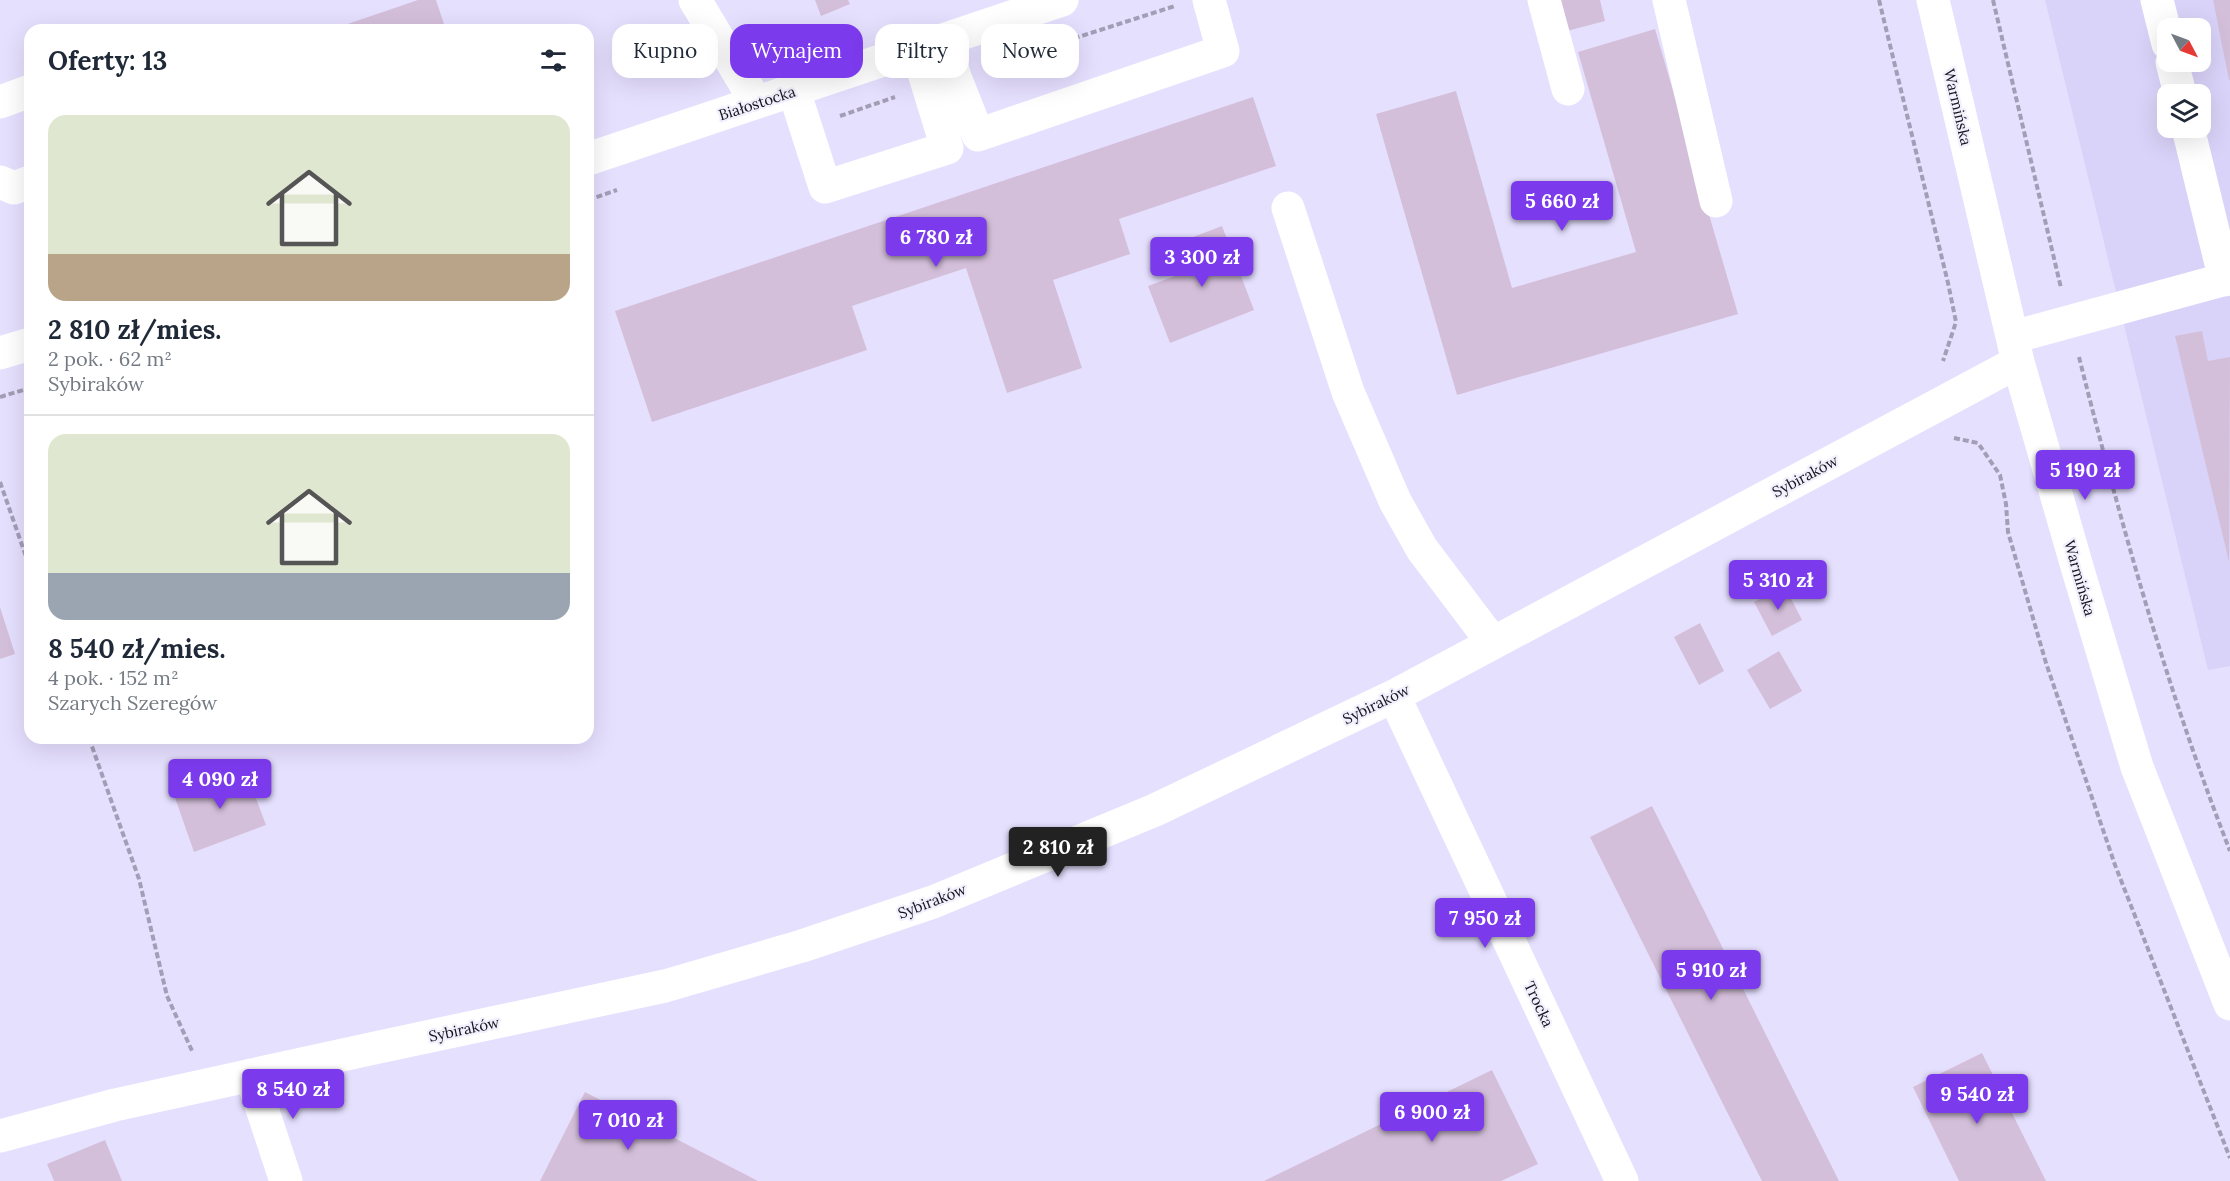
<!DOCTYPE html>
<html lang="pl">
<head>
<meta charset="utf-8">
<style>
	:root { --surface:#fff; --page:#f6f6f7; --text:#1f2937; --muted:#747a83; --line:#e0e1e3; --accent:#7c3aed }
	body { margin:0; font-family:Lora,serif; background:var(--page); color:var(--text); height:100vh; display:flex; flex-direction:column; font-size:22px; white-space:nowrap }
	* { box-sizing:border-box; margin:0 }
	p { font-size:20px; color:var(--muted) }
	.icon { flex:none; width:33px; height:33px; fill:none; stroke:currentColor; stroke-width:2; stroke-linecap:round; stroke-linejoin:round }
	.map { position:relative; flex:1; overflow:hidden }
	.sheet { position:absolute; left:24px; top:24px; width:570px; height:720px; display:flex; flex-direction:column; background:var(--surface); border-radius:18px; box-shadow:0 6px 24px #0002 }
	.sheet>* { flex:none }
	.top-card { position:absolute; left:612px; top:24px; width:570px; height:54px; display:flex; gap:12px }
	.needle { width:39px; rotate:131deg }
	.fabs { position:absolute; left:2157px; top:18px; display:grid; gap:12px }
	.fabs a { display:grid; place-items:center; width:54px; height:54px; border-radius:12px; background:var(--surface); box-shadow:0 6px 24px #0002; font-size:30px }
	.price { position:absolute; translate:-50% -51px; padding:0 14px; border-radius:6px; background:var(--accent); color:#fff; font-size:20px; line-height:39px; filter:drop-shadow(0 2px 3px #0008) }
	.price::after { content:''; position:absolute; left:50%; top:36px; width:18px; height:14px; margin-left:-9px; background:inherit; clip-path:polygon(0 0,100% 0,50% 100%) }
	.price.current { background:#222; color:#fff }
	ul { padding:0; list-style:none }
	li { display:grid; align-content:center; gap:12px; height:318px; padding:0 24px }
	li+li { border-top:2px solid var(--line) }
	li span { display:grid; place-items:center; height:186px; border-radius:18px; color:#555 }
	li>.icon { margin-inline-start:auto }
	span .icon { width:108px; height:108px; fill:#fffc; stroke-width:1 }
	li b { font-size:26px }
	h2 { display:flex; justify-content:space-between; align-items:center; height:72px; padding:0 24px; font-size:26px }
	.pill { padding:0 21px; border-radius:18px; background:var(--surface); box-shadow:0 6px 24px #0002; font-size:21px; line-height:54px }
	.pill.current { background:var(--accent); color:#fff }
	.map>svg:first-child { display:block }
</style>
</head>
<body>
<div class="map">
<svg width="2230" height="1181" viewBox="0 0 2230 1181">
	<rect width="100%" height="100%" fill="#e6e0ff"/>
	<path fill="#dad3f9" fill-rule="evenodd" d="M2045,0H2230V666L2208,670ZM2168,28H2200V62H2168ZM2168,94H2200V128H2168Z"/>
	<path fill="#d4bfda" d="M418,0H436L446,30H330Z
		M815,0H848L850,4L821,16Z
		M1558,0H1600L1605,21L1567,31Z
		M2213,0H2230V80H2229Z
		M1655,29L1738,314L1457,395L1376,114L1456,91L1512,288L1636,252L1578,52Z
		M1253,97L1276,166L1119,219L1130,254L1053,280L1082,368L1007,393L966,268L852,306L867,350L652,422L615,311Z
		M1222,226L1254,310L1170,343L1148,286L1186,272L1175,244Z
		M2202,331L2208,361L2230,357L2229,562L2175,336Z
		M588,409L593,422L588,423Z
		M1785,587L1802,620L1772,636L1754,602Z
		M0,607L15,654L0,659Z
		M1700,623L1724,671L1699,685L1674,637Z
		M1779,651L1802,691L1770,709L1747,670Z
		M245,769L266,825L194,852L174,795Z
		M1652,806L1786,1075L1839,1181H1762L1724,1106L1590,837Z
		M1982,1053L2046,1181H1959L1913,1087Z
		M1492,1070L1538,1164L1501,1181H1264Z
		M585,1092L758,1181H540Z
		M105,1140L122,1181H54L47,1164Z"/>
	<g fill="none" stroke-linecap="round" stroke-linejoin="round">
		<path stroke="#a39eb6" stroke-width="4" stroke-dasharray="6 3" stroke-linecap="butt" d="M1879,0L1948,283L1956,322L1943,361
			M1993,0L2061,288
			M988,66L1175,6
			M840,116L895,97
			M588,200L617,190
			M2079,357C2121,524 2167,690 2230,851
			M0,397L30,388
			M1954,438L1978,443L2000,475L2006,504L2008,532L2046,663L2115,865L2230,1158
			M0,482L30,568
			M89,738L139,879L167,996L193,1053"/>
		<path stroke="#fff" stroke-width="33" d="M695,0L756,102
			M1544,0L1568,89
			M1669,0L1716,201
			M1933,0L2018,362L2078,570L2137,767L2230,1004
			M2157,0L2168,44
			M944,40L955,77L978,135L1223,51L1209,0
			M2172,62L2180,94
			M794,91L825,187L947,148L917,50
			M0,102L30,91
			M2188,128L2225,280
			M588,159L1062,0
			M0,182L14,188L30,182
			M1288,208L1348,392L1395,501L1422,549L1493,643
			M2013,337L2230,278
			M0,353L30,344
			M1394,696L1622,1181
			M251,1075L286,1181
			M0,1136L115,1105L370,1049L665,986L802,946L933,902L1155,810L1394,696L2018,362"/>
	</g>
	<g text-anchor="middle" dominant-baseline="central" stroke-width="4.5" stroke-linejoin="round" paint-order="stroke">
		<g font-size="15" fill="#15131d" stroke="#f2f0fc">
			<text transform="translate(757 103) rotate(-18)">Białostocka</text>
			<text transform="translate(1958 107) rotate(77)">Warmińska</text>
			<text transform="translate(1805 476) rotate(-28)">Sybiraków</text>
			<text transform="translate(2080 578) rotate(74)">Warmińska</text>
			<text transform="translate(1376 704) rotate(-26)">Sybiraków</text>
			<text transform="translate(932 901) rotate(-21)">Sybiraków</text>
			<text transform="translate(1539 1004) rotate(65)">Trocka</text>
			<text transform="translate(464 1029) rotate(-12)">Sybiraków</text>
		</g>
	</g>
</svg>
<div class="fabs">
<a><svg class="needle" viewBox="-14 -14 28 28"><path d="M0-13l5 13h-10z" fill="#e53935"/><path d="M0 13l5-13h-10z" fill="#747a83"/></svg></a>
<a><svg class="icon" aria-label="layers" viewBox="0 0 24 24"><path d="M12 4l9 5-9 5-9-5zM3 14l9 5 9-5"/></svg></a>
</div>
<b class="price" style="left:1562px;top:232px">5 660 zł</b>
<b class="price" style="left:936px;top:268px">6 780 zł</b>
<b class="price" style="left:1202px;top:288px">3 300 zł</b>
<b class="price" style="left:2085px;top:501px">5 190 zł</b>
<b class="price" style="left:1778px;top:611px">5 310 zł</b>
<b class="price" style="left:220px;top:810px">4 090 zł</b>
<b class="price current" style="left:1058px;top:878px">2 810 zł</b>
<b class="price" style="left:1485px;top:949px">7 950 zł</b>
<b class="price" style="left:1711px;top:1001px">5 910 zł</b>
<b class="price" style="left:293px;top:1120px">8 540 zł</b>
<b class="price" style="left:1977px;top:1125px">9 540 zł</b>
<b class="price" style="left:1432px;top:1143px">6 900 zł</b>
<b class="price" style="left:628px;top:1151px">7 010 zł</b>
<div class="top-card">
<a class="pill">Kupno</a>
<a class="pill current">Wynajem</a>
<a class="pill">Filtry</a>
<a class="pill">Nowe</a>
</div>
<section class="sheet">
<h2>Oferty: 13<svg class="icon" aria-label="filters" viewBox="0 0 24 24"><path d="M4 7h16M4 17h16"/><circle cx="9" cy="7" r="2"/><circle cx="15" cy="17" r="2"/></svg></h2>
<ul>
<li><span style="background:linear-gradient(#dfe7d0 75%,#b9a48a 0)"><svg class="icon" aria-label="home" viewBox="0 0 24 24"><path d="M3 11l9-7 9 7M6 9v11h12V9"/></svg></span><div><b>2 810 zł/mies.</b><p>2 pok. · 62 m²</p><p>Sybiraków</p></div></li>
<li><span style="background:linear-gradient(#dfe7d0 75%,#9aa5b1 0)"><svg class="icon" aria-label="home" viewBox="0 0 24 24"><path d="M3 11l9-7 9 7M6 9v11h12V9"/></svg></span><div><b>8 540 zł/mies.</b><p>4 pok. · 152 m²</p><p>Szarych Szeregów</p></div></li>
</ul>
</section>
</div>
</body>
</html>
